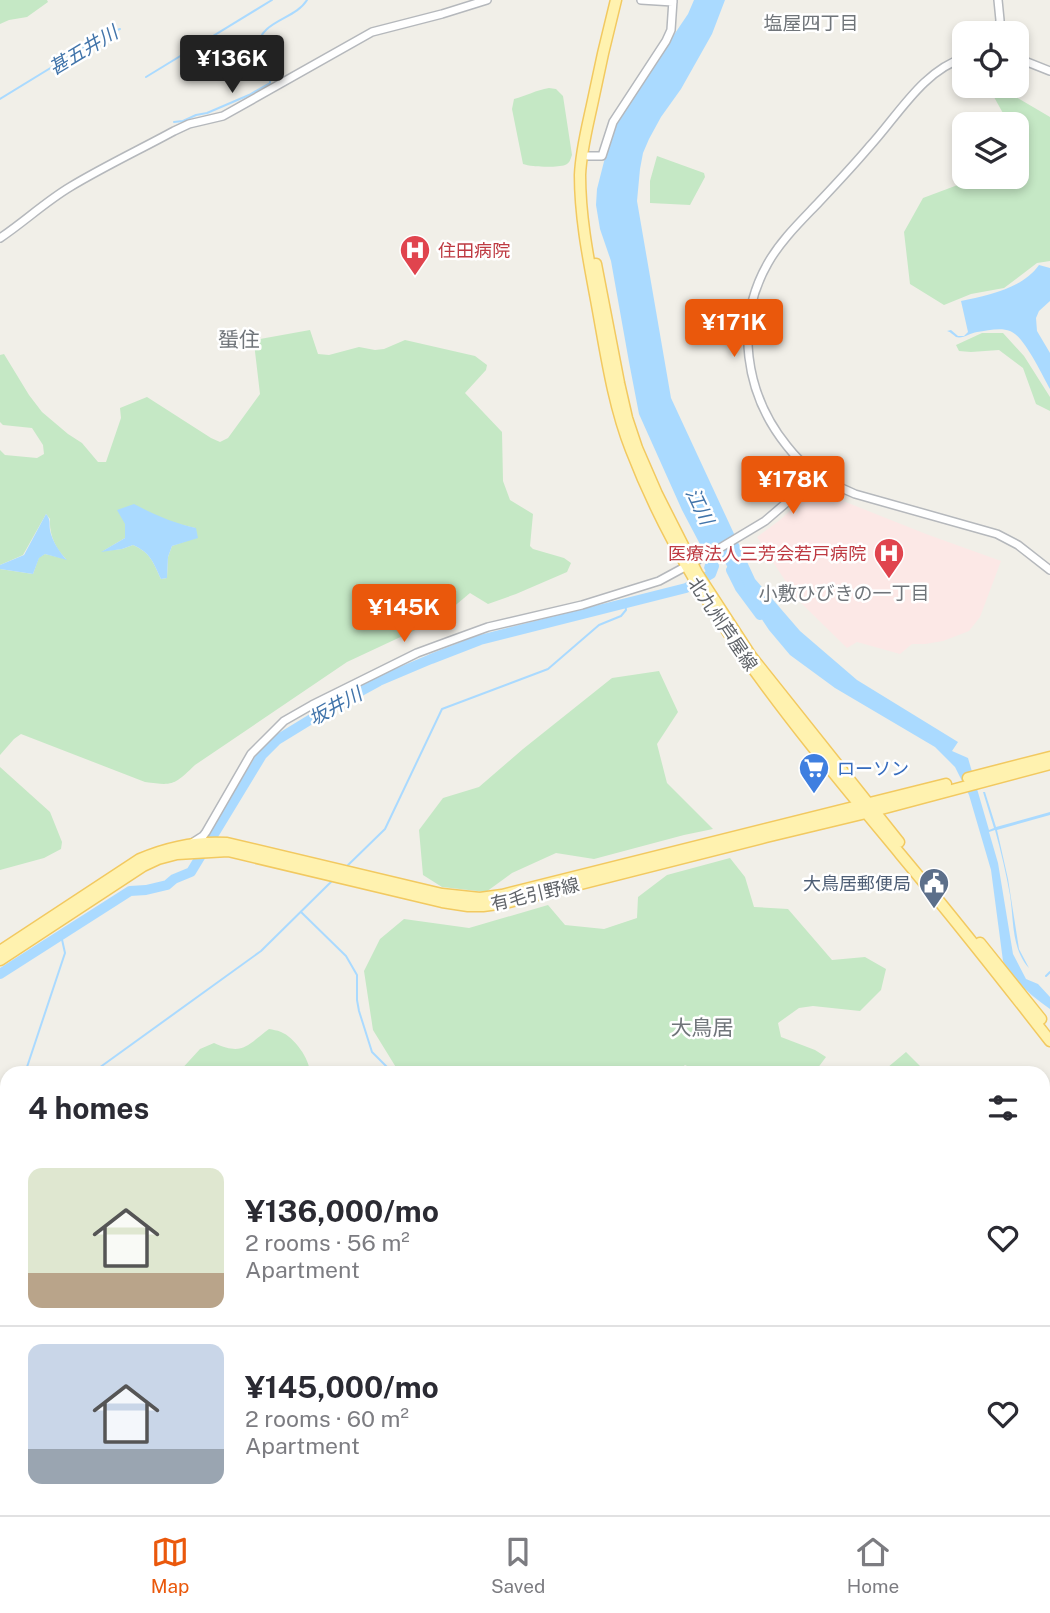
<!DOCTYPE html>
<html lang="en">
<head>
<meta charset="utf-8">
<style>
	:root { --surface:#fff; --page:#f2f2f3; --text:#2b2b33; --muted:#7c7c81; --line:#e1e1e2; --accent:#ea580c }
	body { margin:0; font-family:"Public Sans","Noto Sans JP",sans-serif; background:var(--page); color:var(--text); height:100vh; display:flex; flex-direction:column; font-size:26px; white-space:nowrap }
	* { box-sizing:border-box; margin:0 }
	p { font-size:23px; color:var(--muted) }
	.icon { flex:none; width:38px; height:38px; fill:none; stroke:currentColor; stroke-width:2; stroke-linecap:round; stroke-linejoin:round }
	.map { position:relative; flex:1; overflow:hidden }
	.sheet { position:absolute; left:0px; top:1066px; width:1050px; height:450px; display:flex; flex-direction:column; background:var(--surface); border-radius:21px 21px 0 0; box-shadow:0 4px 10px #0003 }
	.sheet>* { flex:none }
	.fabs { position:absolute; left:952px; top:21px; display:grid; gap:14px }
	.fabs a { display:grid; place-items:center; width:77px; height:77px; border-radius:14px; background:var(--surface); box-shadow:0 4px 10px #0003; font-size:35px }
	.price { position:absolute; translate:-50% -60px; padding:0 16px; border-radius:7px; background:var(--accent); color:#fff; font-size:23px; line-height:46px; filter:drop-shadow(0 2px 4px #0008) }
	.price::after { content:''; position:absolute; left:50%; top:42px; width:21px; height:16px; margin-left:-10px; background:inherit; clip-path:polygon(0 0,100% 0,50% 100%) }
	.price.selected { background:#222; color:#fff }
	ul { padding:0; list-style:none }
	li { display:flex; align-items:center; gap:21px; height:175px; padding:0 28px }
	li+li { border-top:2px solid var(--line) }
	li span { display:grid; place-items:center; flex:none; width:196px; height:140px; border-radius:14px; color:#555 }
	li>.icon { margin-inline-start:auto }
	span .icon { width:84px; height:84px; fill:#fffc; stroke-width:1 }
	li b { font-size:30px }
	h2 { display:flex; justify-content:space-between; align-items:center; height:84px; padding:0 28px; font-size:30px }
	.menu { display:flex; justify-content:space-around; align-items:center; height:98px; border-top:2px solid var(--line); background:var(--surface); font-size:19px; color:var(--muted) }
	.menu a { display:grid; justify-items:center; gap:4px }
	.menu .selected { color:var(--accent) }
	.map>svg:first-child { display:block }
</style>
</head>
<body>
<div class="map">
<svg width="1050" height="1515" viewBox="0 0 1050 1515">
	<rect width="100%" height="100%" fill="#f1efe8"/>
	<path fill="#fce8e6" d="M808,487L926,534L1001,561L980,617L969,631L943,641L925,644H912L900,654L857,642L847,648L797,599L757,537L780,520L798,503Z"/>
	<path fill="#c5e8c5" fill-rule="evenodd" d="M0,0H47L48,2L27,17L9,20L0,24Z
		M549,88L556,89L563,96L572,155C570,160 570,163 565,165C557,168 531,167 523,164L512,109L514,99C526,96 536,90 549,88Z
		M1001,88L1050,117V261L1037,263L1004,288L971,294L944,305L910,284L904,232L923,198L979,177H1017V156L1023,149L1017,138V124H1009L994,97Z
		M657,156L704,173L705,177L690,205L650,203V181Z
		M310,330L318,354L329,355L359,347L375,350L384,349L405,340L475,356L487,365L486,370L465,393L502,432L503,481L510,500L533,514L530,546L533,549L564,558L571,563L567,572L516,594L488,604L470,593L439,619L347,662L195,765C174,785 174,786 145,782L21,734L14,739L0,755V569L33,574L39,557L45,554L66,559C55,548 49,534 50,519L46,514L23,555L0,565V450L5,455L37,458L44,454L43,445L32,428L3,425L0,422V355L4,354L29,395L42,412L68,434L82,443L98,462H106L121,418L120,408L147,397L211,438L220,442L228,438L260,394L254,343L260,339ZM157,516L174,523L195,528L197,537L172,546L168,557L167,578L161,579C153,562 151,553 133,545L122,549L103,551L125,538V524Z
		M982,333H1003L1024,356L1050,397V411L1036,404L1023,368L999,350L971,352L959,351L956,345Z
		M659,671L678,712L657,744L667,783L713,829L684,835L594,859L556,853L512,873L486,892L442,887L423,875L419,830L443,798L479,787L523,749L612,678Z
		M0,767L50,812L62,842L61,849L44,858L0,870Z
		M730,858L745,877L754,907L788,909L832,960L865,957L886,969L881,990L860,1011L813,1006L799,1008L778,1023L781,1037L815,1050L826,1057L814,1073H747L745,1069H743L742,1073H697L691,1071L687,1066L685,1065L676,1073H398L397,1069L373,1030L364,971L380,939L404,919L469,928L548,905L565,925L604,929L637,918L638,897L667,875Z
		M269,1029C273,1030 277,1030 281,1032C294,1037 310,1059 310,1073H178L200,1049L214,1043C243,1056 246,1046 269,1029Z
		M906,1052L927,1073H881Z
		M1043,1217L1050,1225V1247L1043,1256Z
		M591,1508L593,1515H394L393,1509Z
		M224,1509H322L318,1515H225Z"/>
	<path fill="#aadaff" d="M694,0H725L712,34L681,89L661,117L649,139L643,153L640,169L637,201L671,398L755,579L800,631L857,680L958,742L952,751L968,758L989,830L994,828L983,792H985L996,827L1050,812V815L997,830L1008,879L1019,949L1029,968C1011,948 1014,920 1010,895C1006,873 1001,851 995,830L989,832L998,863L1013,954L1026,979L1038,984L1050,997V1009C1031,996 1014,981 1003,961L991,870L969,795L955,767L935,747L835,688L790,655L769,630L728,568L714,542L711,544L717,556L716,573L710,580L704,568L706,560L702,548L682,510L639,414L629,362L611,261L600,229L596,205L597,189L610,138L622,112L688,14Z
		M1039,265L1050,268V301L1039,311L1036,318L1037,331L1050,353V389C1042,375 1024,336 1010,331C1000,327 987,331 977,332C970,333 963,339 956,337C953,335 951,332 947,331L951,330L958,336H964L968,332L961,301C988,295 1022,289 1039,265Z
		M134,504C155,515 173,523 196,528L198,538L172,546L168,557L167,578L161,579C153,562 151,553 133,545L122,549L101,552L125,538V524L117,510Z
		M46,514C51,520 49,523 50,530C52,541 60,553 67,560L45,554L39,558L33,574L0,569V565L24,555Z
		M591,1509H629L632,1515H593Z"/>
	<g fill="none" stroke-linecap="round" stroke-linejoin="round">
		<path stroke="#aadaff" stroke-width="2" d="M146,77L272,0
			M0,99L106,34L120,29
			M174,122L183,121L196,115L207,113L249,95L270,83V61L258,47C260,20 295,20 307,0
			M345,868L385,829L442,709L548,669L599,625L621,616L626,610L625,603
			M301,912L346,956L357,975V1000L359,1011L372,1052L393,1073
			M1046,976L1050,972
			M25,1073L65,953L61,935
			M92,1073L261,951L334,879
			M0,1118L7,1115
			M173,1508L194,1513L198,1508"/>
		<path stroke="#aadaff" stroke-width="10" d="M731,570L740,588L760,615
			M0,974L130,891L146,890L167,885L174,879L191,872L262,755L277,740L326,710L379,681L431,659L480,640L686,588L711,574L714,566"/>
		<g stroke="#b5b8bc" stroke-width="10">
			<path id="tertiary" d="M641,0L673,2
				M998,0L1000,20L999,33
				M964,58C923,70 897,117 869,147C853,166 836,184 819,202C801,221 781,240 768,263C734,322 745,394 787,446C794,455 804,465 813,472C826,481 841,488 855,494L997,534L1018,545L1050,570
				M1017,58L1050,71
				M588,156H602L613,122L666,41L671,30L673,0
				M0,238C24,222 45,202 70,187C103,167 139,150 174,131L189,124L223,116L372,32L442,14L487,0
				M192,843L203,836L206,832L251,754L284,721L312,705L417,653L455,639L488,627L582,605L659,581L720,548L765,521L786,503L811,471
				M1043,1398L1050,1389
				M942,1515L948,1508"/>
		</g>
		<g stroke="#f2c960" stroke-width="13">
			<path id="primary" d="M616,0C607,35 599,70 592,105C587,128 581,151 580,175C580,219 589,262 597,305C606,354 613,404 631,450C690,604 797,729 901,855C952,916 1001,978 1050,1041
				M596,264L619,383L627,418L637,448L657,494L697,573L751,656L899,842
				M968,778L1050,757
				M980,943L1041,1019
				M0,951L140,859C168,847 196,841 227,843L442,894L480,898L502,895L946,784
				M0,960L143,866L158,859L177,854L228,851L442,902L468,906H483L505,903L766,837L866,813L1050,764"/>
		</g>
		<use href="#tertiary" stroke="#fff" stroke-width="7"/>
		<use href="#primary" stroke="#fff2af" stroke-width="10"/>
	</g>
	<defs>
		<g id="hospital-pin" transform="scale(1.575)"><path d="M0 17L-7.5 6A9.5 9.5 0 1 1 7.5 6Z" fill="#e0444e" stroke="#fff"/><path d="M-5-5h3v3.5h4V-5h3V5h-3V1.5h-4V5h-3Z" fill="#fff"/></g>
		<g id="supermarket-pin" transform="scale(1.575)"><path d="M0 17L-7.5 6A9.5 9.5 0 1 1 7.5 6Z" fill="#3f7fe0" stroke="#fff"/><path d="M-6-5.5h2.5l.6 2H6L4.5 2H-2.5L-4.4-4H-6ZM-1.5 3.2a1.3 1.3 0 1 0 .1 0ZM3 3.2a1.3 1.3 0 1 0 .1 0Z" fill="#fff"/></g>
		<g id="civic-pin" transform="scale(1.575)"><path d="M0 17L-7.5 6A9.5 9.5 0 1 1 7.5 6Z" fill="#5c6f8a" stroke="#fff"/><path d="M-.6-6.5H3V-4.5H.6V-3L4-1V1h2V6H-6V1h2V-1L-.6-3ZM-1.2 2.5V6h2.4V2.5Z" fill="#fff"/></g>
	</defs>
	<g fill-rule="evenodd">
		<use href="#hospital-pin" x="415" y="250"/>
		<use href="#hospital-pin" x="889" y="553"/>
		<use href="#supermarket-pin" x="814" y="768"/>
		<use href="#civic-pin" x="934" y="883"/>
	</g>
	<g text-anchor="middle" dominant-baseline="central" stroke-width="5" stroke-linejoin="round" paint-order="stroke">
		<g font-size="18" fill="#be3a42" stroke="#fff" text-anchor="start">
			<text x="438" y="250">住田病院</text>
			<text x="866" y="553" text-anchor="end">医療法人三芳会若戸病院</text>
		</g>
		<g font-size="18" fill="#5f6368" stroke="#fff">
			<text transform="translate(723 624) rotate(56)">北九州芦屋線</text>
			<text transform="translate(535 894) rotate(-13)">有毛引野線</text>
		</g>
		<g font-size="18" fill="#366cbe" stroke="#fff" text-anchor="start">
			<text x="837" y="768">ローソン</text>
		</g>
		<g font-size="18" fill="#4e5e75" stroke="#fff" text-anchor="end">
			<text x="911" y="883">大鳥居郵便局</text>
		</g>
		<g font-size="19" fill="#70757a" stroke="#fff">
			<text x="811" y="23">塩屋四丁目</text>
			<text x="844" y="593">小敷ひびきの一丁目</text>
		</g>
		<g font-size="19" font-style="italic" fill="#4174aa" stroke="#fff">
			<text transform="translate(83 50) rotate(-31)">甚五井川</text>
			<text transform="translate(700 506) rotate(64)">江川</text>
			<text transform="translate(335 706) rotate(-29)">坂井川</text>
		</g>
		<g font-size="21" fill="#70757a" stroke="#fff">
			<text x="239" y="339">蜑住</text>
			<text x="702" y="1027">大鳥居</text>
		</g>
	</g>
</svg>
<div class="fabs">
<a><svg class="icon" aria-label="locate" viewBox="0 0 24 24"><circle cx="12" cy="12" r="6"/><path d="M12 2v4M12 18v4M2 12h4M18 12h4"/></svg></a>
<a><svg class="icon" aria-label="layers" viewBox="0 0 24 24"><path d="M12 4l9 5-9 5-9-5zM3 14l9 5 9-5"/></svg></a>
</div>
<b class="price selected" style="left:232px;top:95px">¥136K</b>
<b class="price" style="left:734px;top:359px">¥171K</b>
<b class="price" style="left:793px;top:516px">¥178K</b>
<b class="price" style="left:404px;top:644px">¥145K</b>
<section class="sheet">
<h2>4 homes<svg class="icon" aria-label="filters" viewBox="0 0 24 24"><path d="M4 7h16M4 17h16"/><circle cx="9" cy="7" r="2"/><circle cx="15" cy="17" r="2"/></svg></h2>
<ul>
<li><span style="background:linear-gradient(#dfe7d0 75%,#b9a48a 0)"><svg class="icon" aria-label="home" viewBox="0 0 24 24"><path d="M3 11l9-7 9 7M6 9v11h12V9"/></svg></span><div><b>¥136,000/mo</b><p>2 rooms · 56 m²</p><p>Apartment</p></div><svg class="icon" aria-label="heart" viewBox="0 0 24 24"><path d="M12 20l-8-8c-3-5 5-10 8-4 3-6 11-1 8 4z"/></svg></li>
<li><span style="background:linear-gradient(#c9d6e8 75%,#9aa5b1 0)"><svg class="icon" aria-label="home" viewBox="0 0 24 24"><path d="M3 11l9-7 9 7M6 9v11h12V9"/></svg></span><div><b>¥145,000/mo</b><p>2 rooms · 60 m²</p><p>Apartment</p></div><svg class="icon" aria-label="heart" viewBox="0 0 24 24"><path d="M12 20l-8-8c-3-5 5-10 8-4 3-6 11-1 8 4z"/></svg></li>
</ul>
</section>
</div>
<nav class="menu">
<a class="selected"><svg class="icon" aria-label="map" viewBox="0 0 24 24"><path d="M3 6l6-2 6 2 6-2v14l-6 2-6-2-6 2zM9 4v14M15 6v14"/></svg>Map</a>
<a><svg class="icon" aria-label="saved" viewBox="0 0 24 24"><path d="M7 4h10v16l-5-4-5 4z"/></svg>Saved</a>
<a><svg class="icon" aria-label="home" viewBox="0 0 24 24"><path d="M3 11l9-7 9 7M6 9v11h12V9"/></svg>Home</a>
</nav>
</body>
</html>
